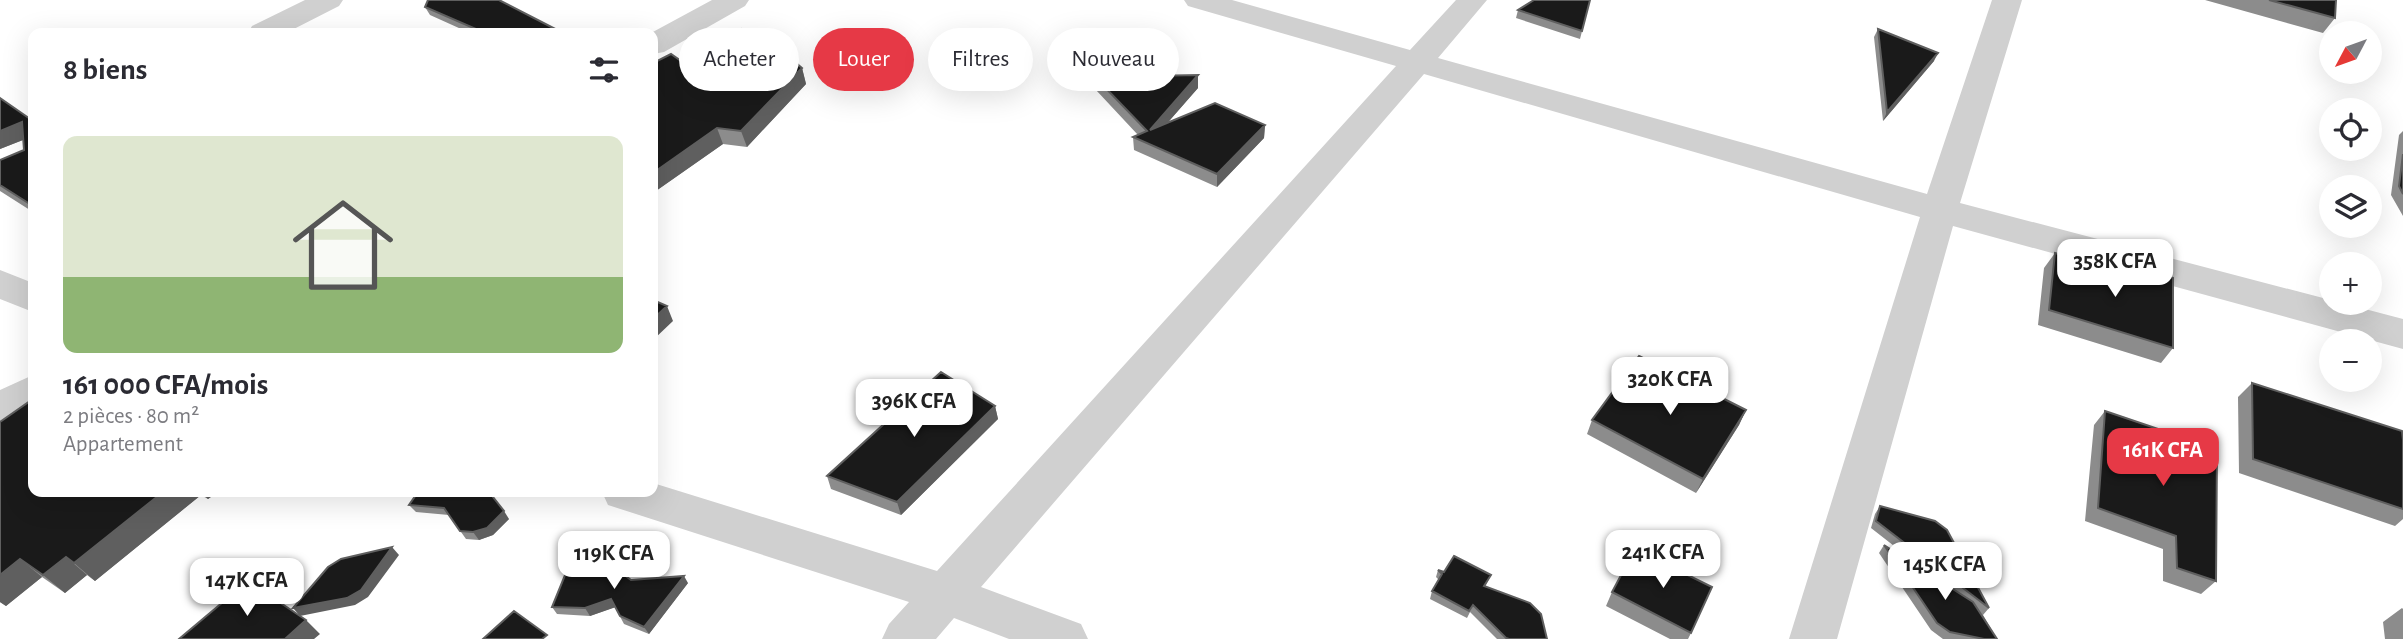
<!DOCTYPE html>
<html lang="fr">
<head>
<meta charset="utf-8">
<style>
	:root { --surface:#fff; --page:#f7f7f7; --text:#2b2b33; --muted:#7c7c81; --line:#e1e1e2; --accent:#e63946 }
	body { margin:0; font-family:"Alegreya Sans",sans-serif; background:var(--page); color:var(--text); height:100vh; display:flex; flex-direction:column; font-size:26px; white-space:nowrap }
	* { box-sizing:border-box; margin:0 }
	p { font-size:23px; color:var(--muted) }
	.icon { flex:none; width:38px; height:38px; fill:none; stroke:currentColor; stroke-width:2; stroke-linecap:round; stroke-linejoin:round }
	.map { position:relative; flex:1; overflow:hidden }
	.details { position:absolute; left:28px; top:28px; width:630px; height:469px; display:flex; flex-direction:column; background:var(--surface); border-radius:14px; box-shadow:0 7px 28px #0002 }
	.details>* { flex:none }
	.banner { position:absolute; left:679px; top:28px; width:665px; height:63px; display:flex; gap:14px }
	.needle { width:46px; rotate:229deg }
	.buttons { position:absolute; left:2319px; top:21px; display:grid; gap:14px }
	.buttons a { display:grid; place-items:center; width:63px; height:63px; border-radius:50%; background:var(--surface); box-shadow:0 7px 28px #0002; font-size:35px }
	.price { position:absolute; translate:-50% -60px; padding:0 16px; border-radius:14px; background:#fff; color:#222; font-size:23px; line-height:46px; filter:drop-shadow(0 2px 4px #0008) }
	.price::after { content:''; position:absolute; left:50%; top:42px; width:21px; height:16px; margin-left:-10px; background:inherit; clip-path:polygon(0 0,100% 0,50% 100%) }
	.price.active { background:var(--accent); color:#fff }
	ul { padding:0; list-style:none }
	li { display:grid; align-content:center; gap:14px; height:371px; padding:0 35px }
	li+li { border-top:2px solid var(--line) }
	li span { display:grid; place-items:center; height:217px; border-radius:14px; color:#555 }
	li>.icon { margin-inline-start:auto }
	span .icon { width:126px; height:126px; fill:#fffc; stroke-width:1 }
	li b { font-size:30px }
	h2 { display:flex; justify-content:space-between; align-items:center; height:84px; padding:0 35px; font-size:30px }
	.chip { padding:0 24px; border-radius:32px; background:var(--surface); box-shadow:0 7px 28px #0002; font-size:24px; line-height:63px }
	.chip.active { background:var(--accent); color:#fff }
	.map>svg:first-child { display:block }
</style>
</head>
<body>
<div class="map">
<svg width="2403" height="639" viewBox="0 0 2403 639">
	<rect width="100%" height="100%" fill="#fff"/>
	<g fill="none" stroke-linecap="round" stroke-linejoin="round">
		<path fill="#d0d0d0" fill-rule="evenodd" d="M305,0H343L339,6L286,33H248L252,26Z
			M712,0H749L745,6L664,52L653,54L651,33Z
			M1184,0H1232L1410,50L1456,0H1487L1438,58L1927,194L1992,0H2022L1960,203L2403,319V349L1953,226L1837,639H1789L1920,217L1424,74L981,587L1081,624L1088,639H1009L954,618L936,639H882L889,624L909,602L608,505L602,492H653V483L937,571L1396,66L1188,6Z
			M0,270L33,283V312L0,299Z
			M33,375V410L0,426V390Z"/>
	</g>
	<path fill="#8c8c8c" d="M1590,0L1580,39L1516,18L1518,10Z
		M2205,0H2336L2335,18L2323,33Z
		M425,7L563,33H470L430,15Z
		M1878,29L1934,61L1883,121L1874,37Z
		M653,63H684L802,68L806,84L747,147L723,144L653,193Z
		M1095,77L1198,88L1168,122L1265,125L1264,138L1217,187L1134,150L1133,137L1138,135L1096,90Z
		M0,98L33,121V212L0,191V160L24,150L23,140L0,149Z
		M2403,131V216L2391,195L2399,135Z
		M2055,253L2126,275L2132,266L2173,348L2161,363L2038,325L2044,268Z
		M2252,383L2403,440V519L2395,526L2239,473L2238,397Z
		M995,406L998,419L901,515L831,489L827,476Z
		M1746,410L1739,425L1696,493L1587,434L1592,420Z
		M2105,411L2216,581L2201,594L2163,581V549L2085,521L2094,425Z
		M0,422L33,492H218L208,499L201,495L95,581L87,575L65,593L42,577L6,606L0,602Z
		M418,492L509,519L493,535L479,540L466,539L449,515L416,512L409,505Z
		M1880,506L1989,608L1983,615L1997,639H1943L1931,630L1879,553L1884,545L1930,574L1871,528L1875,514Z
		M1438,570L1444,572L1491,575L1485,587L1547,639H1497L1470,612L1467,618L1430,599L1432,591L1439,580L1436,577Z
		M631,580L688,583L649,634L624,624L615,607L590,616L557,614L552,607Z
		M1612,592L1691,633L1688,639H1670L1606,606Z
		M2402,608L2403,609V639H2385L2383,622Z"/>
	<path fill="#5f5f5f" d="M1938,53L1934,61L1883,121L1887,112Z
		M802,68L806,84L747,147L741,131Z
		M1198,75V88L1150,143V130Z
		M22,122L33,136L0,149V131Z
		M1265,125L1264,138L1217,187V174Z
		M717,128L723,144L653,193V173Z
		M667,306L673,321L653,340V319Z
		M995,406L998,419L901,515L897,502Z
		M1746,410L1739,425L1696,493L1703,479Z
		M163,492H197L201,495L95,581L74,563Z
		M201,492H218L208,499Z
		M504,511L509,519L493,535L479,540L473,532Z
		M392,547L399,555L368,597L355,605L300,616L293,608Z
		M66,557L87,575L65,593L43,575Z
		M20,559L42,577L6,606L0,602V575Z
		M684,576L688,583L649,634L644,627Z
		M611,599L616,607L590,616L585,608Z
		M306,620L320,634L314,639H285Z"/>
	<path fill="#1a1a1a" stroke="#5f5f5f" stroke-width="2" d="M428,0H499L563,33H485L425,7Z
		M1534,0H1590L1582,31L1518,10Z
		M2269,0H2336L2335,18Z
		M742,29L787,55L802,68L741,131L717,128L653,173V63L671,54L684,63Z
		M1878,29L1938,53L1887,112Z
		M1198,75L1150,130L1215,103L1265,125L1217,174L1133,137L1147,131L1095,77Z
		M0,98L33,121V206L0,185V160L24,150L22,122L0,131Z
		M2403,154V194L2399,186Z
		M2055,253L2132,276V266L2173,278V348L2049,310Z
		M653,300L667,306L653,319Z
		M1639,356L1746,410L1703,479L1592,420Z
		M941,372L995,406L897,502L827,476Z
		M2252,383L2402,431L2403,440V509L2253,459Z
		M33,399V492H163L74,563L66,557L43,575L20,559L0,575V422Z
		M2105,411L2217,449L2216,581L2177,568L2176,536L2098,508Z
		M418,492H489L504,511L487,528L473,532L460,531L444,508L409,505Z
		M1880,506L1935,521L1947,530L1989,608L1876,521Z
		M1884,545L1973,602L1997,639H1984L1950,632L1937,623Z
		M392,547L361,590L347,598L293,608L328,567L341,559Z
		M1635,549L1712,587L1691,633L1612,592Z
		M1454,556L1491,575L1484,586L1530,603L1541,614L1547,639H1509L1506,638L1473,605L1469,611L1432,591L1442,574L1438,570L1444,572Z
		M592,560L606,561L631,580L684,576L644,627L620,616L611,599L585,608L552,607L565,575L577,565Z
		M248,581L306,620L285,639H179Z
		M514,611L547,635L542,639H483Z"/>
</svg>
<div class="buttons">
<a><svg class="needle" viewBox="-14 -14 28 28"><path d="M0-13l5 13h-10z" fill="#e53935"/><path d="M0 13l5-13h-10z" fill="#7c7c81"/></svg></a>
<a><svg class="icon" aria-label="locate" viewBox="0 0 24 24"><circle cx="12" cy="12" r="6"/><path d="M12 2v4M12 18v4M2 12h4M18 12h4"/></svg></a>
<a><svg class="icon" aria-label="layers" viewBox="0 0 24 24"><path d="M12 4l9 5-9 5-9-5zM3 14l9 5 9-5"/></svg></a>
<a>+</a>
<a>−</a>
</div>
<b class="price" style="left:2115px;top:299px">358K CFA</b>
<b class="price" style="left:1670px;top:417px">320K CFA</b>
<b class="price" style="left:914px;top:439px">396K CFA</b>
<b class="price active" style="left:2163px;top:488px">161K CFA</b>
<b class="price" style="left:1663px;top:590px">241K CFA</b>
<b class="price" style="left:614px;top:591px">119K CFA</b>
<b class="price" style="left:1945px;top:602px">145K CFA</b>
<b class="price" style="left:247px;top:618px">147K CFA</b>
<div class="banner">
<a class="chip">Acheter</a>
<a class="chip active">Louer</a>
<a class="chip">Filtres</a>
<a class="chip">Nouveau</a>
</div>
<section class="details">
<h2>8 biens<svg class="icon" aria-label="filters" viewBox="0 0 24 24"><path d="M4 7h16M4 17h16"/><circle cx="9" cy="7" r="2"/><circle cx="15" cy="17" r="2"/></svg></h2>
<ul>
<li><span style="background:linear-gradient(#dfe7d0 65%,#8fb573 0)"><svg class="icon" aria-label="home" viewBox="0 0 24 24"><path d="M3 11l9-7 9 7M6 9v11h12V9"/></svg></span><div><b>161 000 CFA/mois</b><p>2 pièces · 80 m²</p><p>Appartement</p></div></li>
</ul>
</section>
</div>
</body>
</html>
